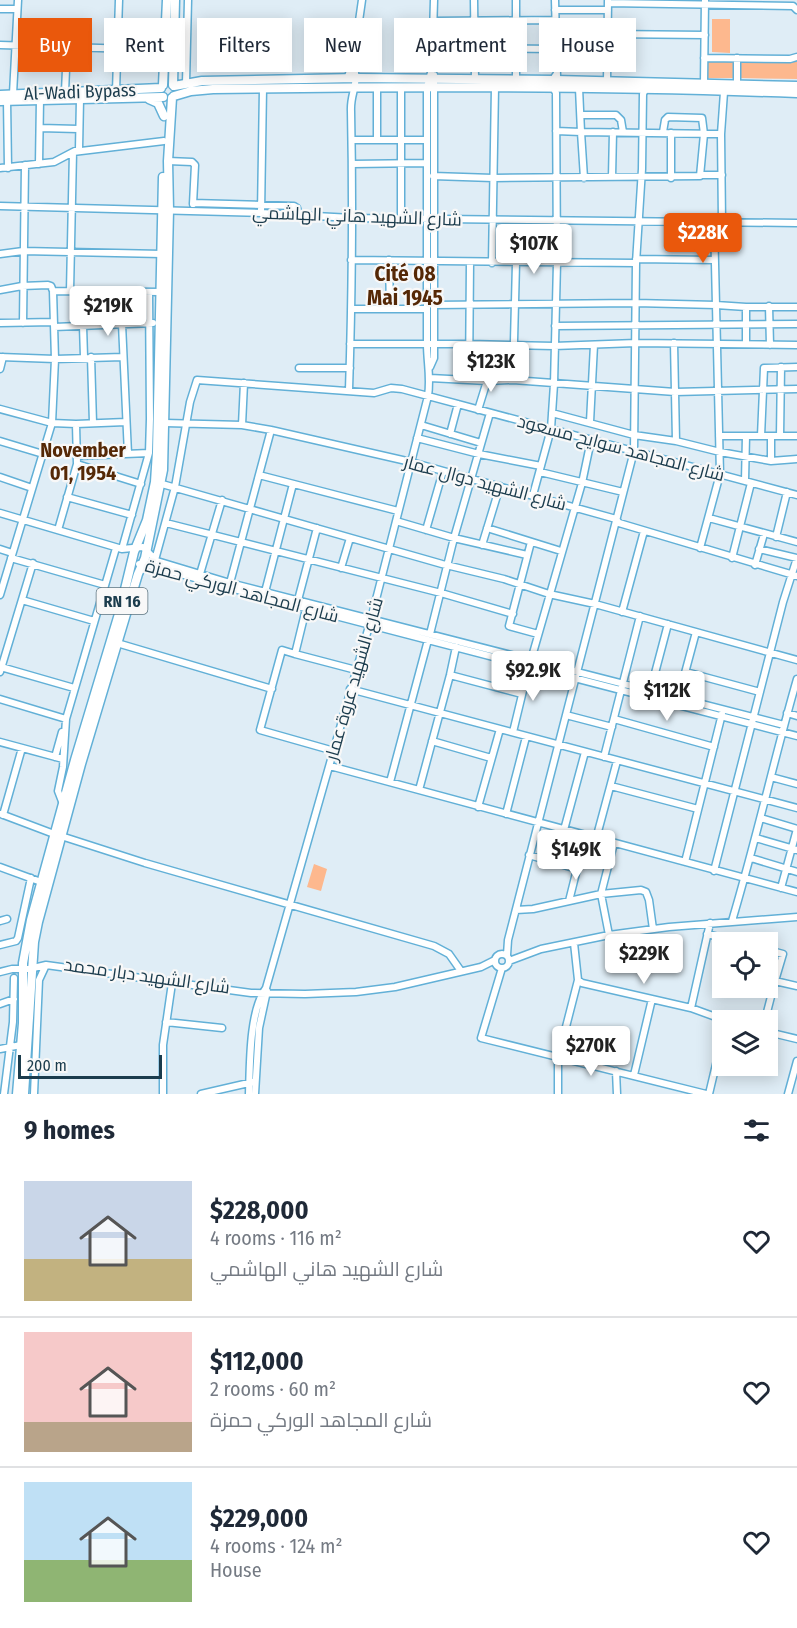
<!DOCTYPE html>
<html lang="en">
<head>
<meta charset="utf-8">
<style>
	:root { --surface:#fff; --page:#f6f6f7; --text:#1f2937; --muted:#747a83; --line:#e0e1e3; --accent:#ea580c }
	body { margin:0; font-family:"Fira Sans Condensed",Cairo,sans-serif; background:var(--page); color:var(--text); height:100vh; display:flex; flex-direction:column; font-size:22px; white-space:nowrap }
	* { box-sizing:border-box; margin:0 }
	p { font-size:20px; color:var(--muted) }
	.icon { flex:none; width:33px; height:33px; fill:none; stroke:currentColor; stroke-width:2; stroke-linecap:round; stroke-linejoin:round }
	.map { position:relative; height:1094px; overflow:hidden }
	.drawer { display:flex; flex-direction:column; background:var(--surface); flex:1 }
	.drawer>* { flex:none }
	.top-card { position:absolute; left:18px; top:18px; width:762px; height:54px; display:flex; gap:12px }
	.controls { position:absolute; left:712px; top:932px; display:grid; gap:12px }
	.controls a { display:grid; place-items:center; width:66px; height:66px; border-radius:0px; background:var(--surface); box-shadow:0 3px 15px #0003; font-size:30px }
	.scale { position:absolute; left:18px; bottom:15px; width:144px; box-sizing:border-box; padding-left:6px; border:3px solid #1b3c4d; border-top:0; font-size:16px; line-height:21px; white-space:nowrap; color:#1b3c4d; -webkit-text-stroke:4px #f8f8f8; paint-order:stroke }
	.price { position:absolute; translate:-50% -51px; padding:0 14px; border-radius:6px; background:#fff; color:#222; font-size:20px; line-height:39px; filter:drop-shadow(0 2px 3px #0008) }
	.price::after { content:''; position:absolute; left:50%; top:36px; width:18px; height:14px; margin-left:-9px; background:inherit; clip-path:polygon(0 0,100% 0,50% 100%) }
	.price.on { background:var(--accent); color:#fff }
	ul { padding:0; list-style:none }
	li { display:flex; align-items:center; gap:18px; height:150px; padding:0 24px }
	li+li { border-top:2px solid var(--line) }
	li span { display:grid; place-items:center; flex:none; width:168px; height:120px; border-radius:0px; color:#555 }
	li>.icon { margin-inline-start:auto }
	span .icon { width:72px; height:72px; fill:#fffc; stroke-width:1 }
	li b { font-size:26px }
	h2 { display:flex; justify-content:space-between; align-items:center; height:72px; padding:0 24px; font-size:26px }
	.tag { padding:0 21px; border-radius:0px; background:var(--surface); box-shadow:0 3px 15px #0003; font-size:21px; line-height:54px }
	.tag.on { background:var(--accent); color:#fff }
	.map>svg:first-child { display:block }
</style>
</head>
<body>
<div class="map">
<svg width="797" height="1094" viewBox="0 0 797 1094">
	<rect width="100%" height="100%" fill="#dfedf6"/>
	<path fill="#fdb88e" d="M712,19H730V53L712,52Z
		M707,60L734,61L733,78H707Z
		M740,61L797,62V79L740,78Z
		M314,864L327,869L321,891L307,887Z"/>
	<g fill="none" stroke-linecap="round" stroke-linejoin="round">
		<g stroke="#62b0d7" stroke-width="9">
			<path id="minor" d="M474,0L475,79
				M555,0L557,76
				M608,3L793,6L797,10
				M0,9H17
				M555,10H608
				M434,21L555,20
				M608,34L705,35
				M0,45L166,50
				M434,48L556,49
				M704,58L790,59L797,57
				M347,79L353,63L362,0
				M516,79V0
				M607,81L608,1
				M186,83L188,0
				M704,83L705,0
				M737,84V58
				M579,88L581,132L721,134L724,92
				M116,91L119,0
				M65,92L67,47
				M13,94L18,0
				M7,100L8,168
				M581,115H616L621,120L623,132
				M40,128L78,129
				M556,131L581,132L584,178
				M721,134L722,222
				M352,140H427
				M377,140V87
				M168,161L192,162L195,165L193,204
				M39,164L40,99
				M352,164L427,163
				M0,168L54,162L73,152L164,141
				M701,175H722
				M433,176L493,178L700,176L704,134L702,118L668,117L665,120L663,132
				M612,177L613,132
				M671,178V133
				M193,203L294,206L297,208L299,215
				M0,206L261,213L352,218L797,223
				M261,213L263,88
				M401,219V87
				M714,222L716,305L746,307H797
				M0,254L23,251L162,254
				M636,259L715,260
				M351,260L636,263
				M389,260L390,309
				M492,263L495,87
				M0,290L22,286L48,285L51,286L53,291
				M70,291L73,152L79,149L80,99
				M433,305L636,303L716,305L720,474L700,548
				M769,306L770,345
				M746,307V344
				M351,309H427
				M0,323L54,322
				M23,323L25,165
				M122,324L128,454
				M83,326L84,357
				M555,326L797,324
				M54,327L153,323
				M674,343L676,441
				M350,344H470L554,346L636,343L797,345
				M0,357L55,359L123,357
				M91,357L93,423
				M430,367L434,358V75
				M299,368H350
				M0,369L3,357
				M430,378L487,381L513,380L675,392L797,389
				M469,380L470,262
				M513,380L516,263
				M349,390C352,297 353,204 351,111C350,92 360,85 353,63
				M0,409L52,423L76,424L77,464L58,530
				M478,410L487,381
				M552,413L634,435L676,441L720,452L771,461L797,459
				M590,422L594,345
				M165,423L242,425L271,430L411,462L616,519L619,523L797,576
				M76,424L126,422
				M242,425L244,383
				M421,425L481,443
				M450,434L458,404
				M719,436H797
				M761,436L764,368L797,367
				M771,436V461
				M780,436L781,367
				M417,438L479,454L541,466
				M0,441L43,454
				M78,456L149,453
				M77,464L141,484
				M540,472L623,492
				M259,475L398,511
				M0,477L32,488
				M745,481L746,436
				M162,484L442,564L504,579L549,594L595,604L797,660
				M533,495L551,429L554,384L557,263L556,93C552,86 551,81 556,75
				M67,497L132,515
				M0,513L122,549L143,547L157,561L230,583L784,725
				M709,518L797,542
				M396,521L454,538L527,555
				M166,523L441,593L513,614
				M487,528L561,551
				M426,530L443,471
				M776,537L787,492
				M531,542L509,626L538,634
				M482,545L500,486
				M0,549L12,553
				M122,549L149,453L150,419L149,292
				M759,549L797,558
				M11,558L105,585
				M732,558L751,483
				M155,560L175,487L190,402L197,380L374,393L391,388L402,389L797,495
				M139,564L152,566L263,597L797,736
				M755,565L764,534
				M341,568L350,538
				M200,574L222,500
				M230,583L271,430
				M265,592L293,484
				M0,595L52,423L55,359L53,291L161,292
				M22,600L94,621
				M298,600L317,528
				M306,609L295,654L356,670
				M622,612L644,531
				M430,634L454,538L490,413
				M117,643L272,689
				M295,654L282,650L260,730L334,751
				M531,660L582,483L591,440
				M1,667L74,688
				M0,672L33,563
				M686,672L760,692
				M450,675L522,694
				M350,689L797,808
				M650,692L668,624
				M0,699L66,719
				M678,699L696,632
				M787,713L797,716
				M566,715L612,727
				M614,719L714,747
				M513,732L529,666
				M432,741L491,758
				M0,742L63,759
				M55,757L62,732
				M604,757L640,616
				M330,766L797,892
				M771,777L797,784
				M390,782L428,640
				M611,786L698,809
				M419,790L450,675L456,647
				M63,804L58,791L63,767L66,719L116,548
				M478,807L500,729
				M1,814L54,834
				M506,814L526,737
				M3,815L22,748
				M761,818L797,829
				M564,830L585,752
				M61,836L145,863L434,946L449,954L461,971
				M756,838L797,850
				M596,839L617,761
				M529,855L577,869L589,836
				M751,858L797,872
				M685,862L722,714
				M0,867L41,882
				M714,871L783,602L797,558
				M781,888L797,829
				M569,901L577,869
				M516,910L533,909L601,894L641,890L646,892L649,900L653,929
				M0,921L7,919
				M732,921C756,841 774,759 797,679
				M707,934L739,942
				M609,935L601,894L614,843
				M574,943L578,980L582,983L691,1008L724,1020
				M0,945L16,941L18,938L31,878
				M768,950L783,954L775,981
				M495 961a7 7 0 1 1 14 0a7 7 0 1 1-14 0Z
				M507,955L508,940L634,451L636,263L642,169L643,94L646,88
				M509,961L541,949L609,935L669,927L797,917
				M502,968L481,1038L706,1094
				M0,972L12,969H29L46,965L251,993L305,994L356,992L395,987L481,967L495,960
				M0,1004L14,999
				M691,1008L710,923
				M765,1020L775,981L797,986
				M166,1022L222,1028
				M768,1032L797,1039
				M0,1049L21,1045
				M616,1071L617,1094
				M634,1075L652,999
				M4,1094L13,1022L14,978
				M34,1094L39,980L46,965
				M163,1094V1045L172,983
				M201,1094L253,1082
				M249,1094C250,1065 249,1011 266,988L371,619L428,396C431,378 427,362 427,344V87L432,69L434,0
				M255,1094L259,1028L267,991
				M558,1094V1058L578,980
				M709,1094L723,1035
				M788,1094L797,1061"/>
		</g>
		<g stroke="#62b0d7" stroke-width="11">
			<path id="major" d="M163,85L167,0
				M173,85L175,0
				M174,86L202,81L356,78L556,80L797,86
				M0,95L161,88
				M174,96L191,91L213,89C408,86 603,86 797,93
				M149,99L158,103L164,116
				M0,101L163,97
				M17,1094L23,1023V963L31,920L75,760L119,614L134,552L147,520L155,482L157,452L163,177
				M24,1094L34,942L38,922L81,764L138,574L145,558L163,470L169,210L168,161L172,98"/>
		</g>
		<use href="#minor" stroke="#fff" stroke-width="6"/>
		<use href="#major" stroke="#fff" stroke-width="8"/>
	</g>
	<g text-anchor="middle" dominant-baseline="central" stroke-width="4.5" stroke-linejoin="round" paint-order="stroke">
		<rect fill="#f8f8f8" stroke="#5d7480" stroke-width="1.5" x="96.5" y="588" width="51" height="26" rx="4.5"/>
		<g font-size="16" font-weight="bold" fill="#1b3c4d">
			<text x="122" y="601">RN 16</text>
		</g>
		<g font-size="18" fill="#1b3c4d" stroke="#f8f8f8">
			<text transform="translate(80 92) rotate(-2)">Al-Wadi Bypass</text>
			<text transform="translate(357 216) rotate(2)">شارع الشهيد هاني الهاشمي</text>
			<text transform="translate(621 448) rotate(15)">شارع المجاهد سوايح مسعود</text>
			<text transform="translate(485 483) rotate(15)">شارع الشهيد دوال عمار</text>
			<text transform="translate(242 591) rotate(15)">شارع المجاهد الوركي حمزة</text>
			<text transform="translate(354 679) rotate(-74)">شارع الشهيد عروة عمار</text>
			<text transform="translate(147 976) rotate(8)">شارع الشهيد دبار محمد</text>
		</g>
		<g font-size="20" font-weight="bold" fill="#552806" stroke="#f8f8f8">
			<text x="83" y="450">November<tspan x="83" dy="23">01, 1954</tspan></text>
		</g>
		<g font-size="21" font-weight="bold" fill="#552806" stroke="#f8f8f8">
			<text x="405" y="274">Cité 08<tspan x="405" dy="24">Mai 1945</tspan></text>
		</g>
	</g>
</svg>
<div class="controls">
<a><svg class="icon" aria-label="locate" viewBox="0 0 24 24"><circle cx="12" cy="12" r="6"/><path d="M12 2v4M12 18v4M2 12h4M18 12h4"/></svg></a>
<a><svg class="icon" aria-label="layers" viewBox="0 0 24 24"><path d="M12 4l9 5-9 5-9-5zM3 14l9 5 9-5"/></svg></a>
</div>
<div class="scale">200 m</div>
<b class="price on" style="left:703px;top:264px">$228K</b>
<b class="price" style="left:534px;top:275px">$107K</b>
<b class="price" style="left:108px;top:337px">$219K</b>
<b class="price" style="left:491px;top:393px">$123K</b>
<b class="price" style="left:533px;top:702px">$92.9K</b>
<b class="price" style="left:667px;top:722px">$112K</b>
<b class="price" style="left:576px;top:881px">$149K</b>
<b class="price" style="left:644px;top:985px">$229K</b>
<b class="price" style="left:591px;top:1077px">$270K</b>
<div class="top-card">
<a class="tag on">Buy</a>
<a class="tag">Rent</a>
<a class="tag">Filters</a>
<a class="tag">New</a>
<a class="tag">Apartment</a>
<a class="tag">House</a>
</div>
</div>
<section class="drawer">
<h2>9 homes<svg class="icon" aria-label="filters" viewBox="0 0 24 24"><path d="M4 7h16M4 17h16"/><circle cx="9" cy="7" r="2"/><circle cx="15" cy="17" r="2"/></svg></h2>
<ul>
<li><span style="background:linear-gradient(#c9d6e8 65%,#c2b280 0)"><svg class="icon" aria-label="home" viewBox="0 0 24 24"><path d="M3 11l9-7 9 7M6 9v11h12V9"/></svg></span><div><b>$228,000</b><p>4 rooms · 116 m²</p><p>شارع الشهيد هاني الهاشمي</p></div><svg class="icon" aria-label="heart" viewBox="0 0 24 24"><path d="M12 20l-8-8c-3-5 5-10 8-4 3-6 11-1 8 4z"/></svg></li>
<li><span style="background:linear-gradient(#f6c9c9 75%,#b9a48a 0)"><svg class="icon" aria-label="home" viewBox="0 0 24 24"><path d="M3 11l9-7 9 7M6 9v11h12V9"/></svg></span><div><b>$112,000</b><p>2 rooms · 60 m²</p><p>شارع المجاهد الوركي حمزة</p></div><svg class="icon" aria-label="heart" viewBox="0 0 24 24"><path d="M12 20l-8-8c-3-5 5-10 8-4 3-6 11-1 8 4z"/></svg></li>
<li><span style="background:linear-gradient(#bfe0f5 65%,#8fb573 0)"><svg class="icon" aria-label="home" viewBox="0 0 24 24"><path d="M3 11l9-7 9 7M6 9v11h12V9"/></svg></span><div><b>$229,000</b><p>4 rooms · 124 m²</p><p>House</p></div><svg class="icon" aria-label="heart" viewBox="0 0 24 24"><path d="M12 20l-8-8c-3-5 5-10 8-4 3-6 11-1 8 4z"/></svg></li>
</ul>
</section>
</body>
</html>
